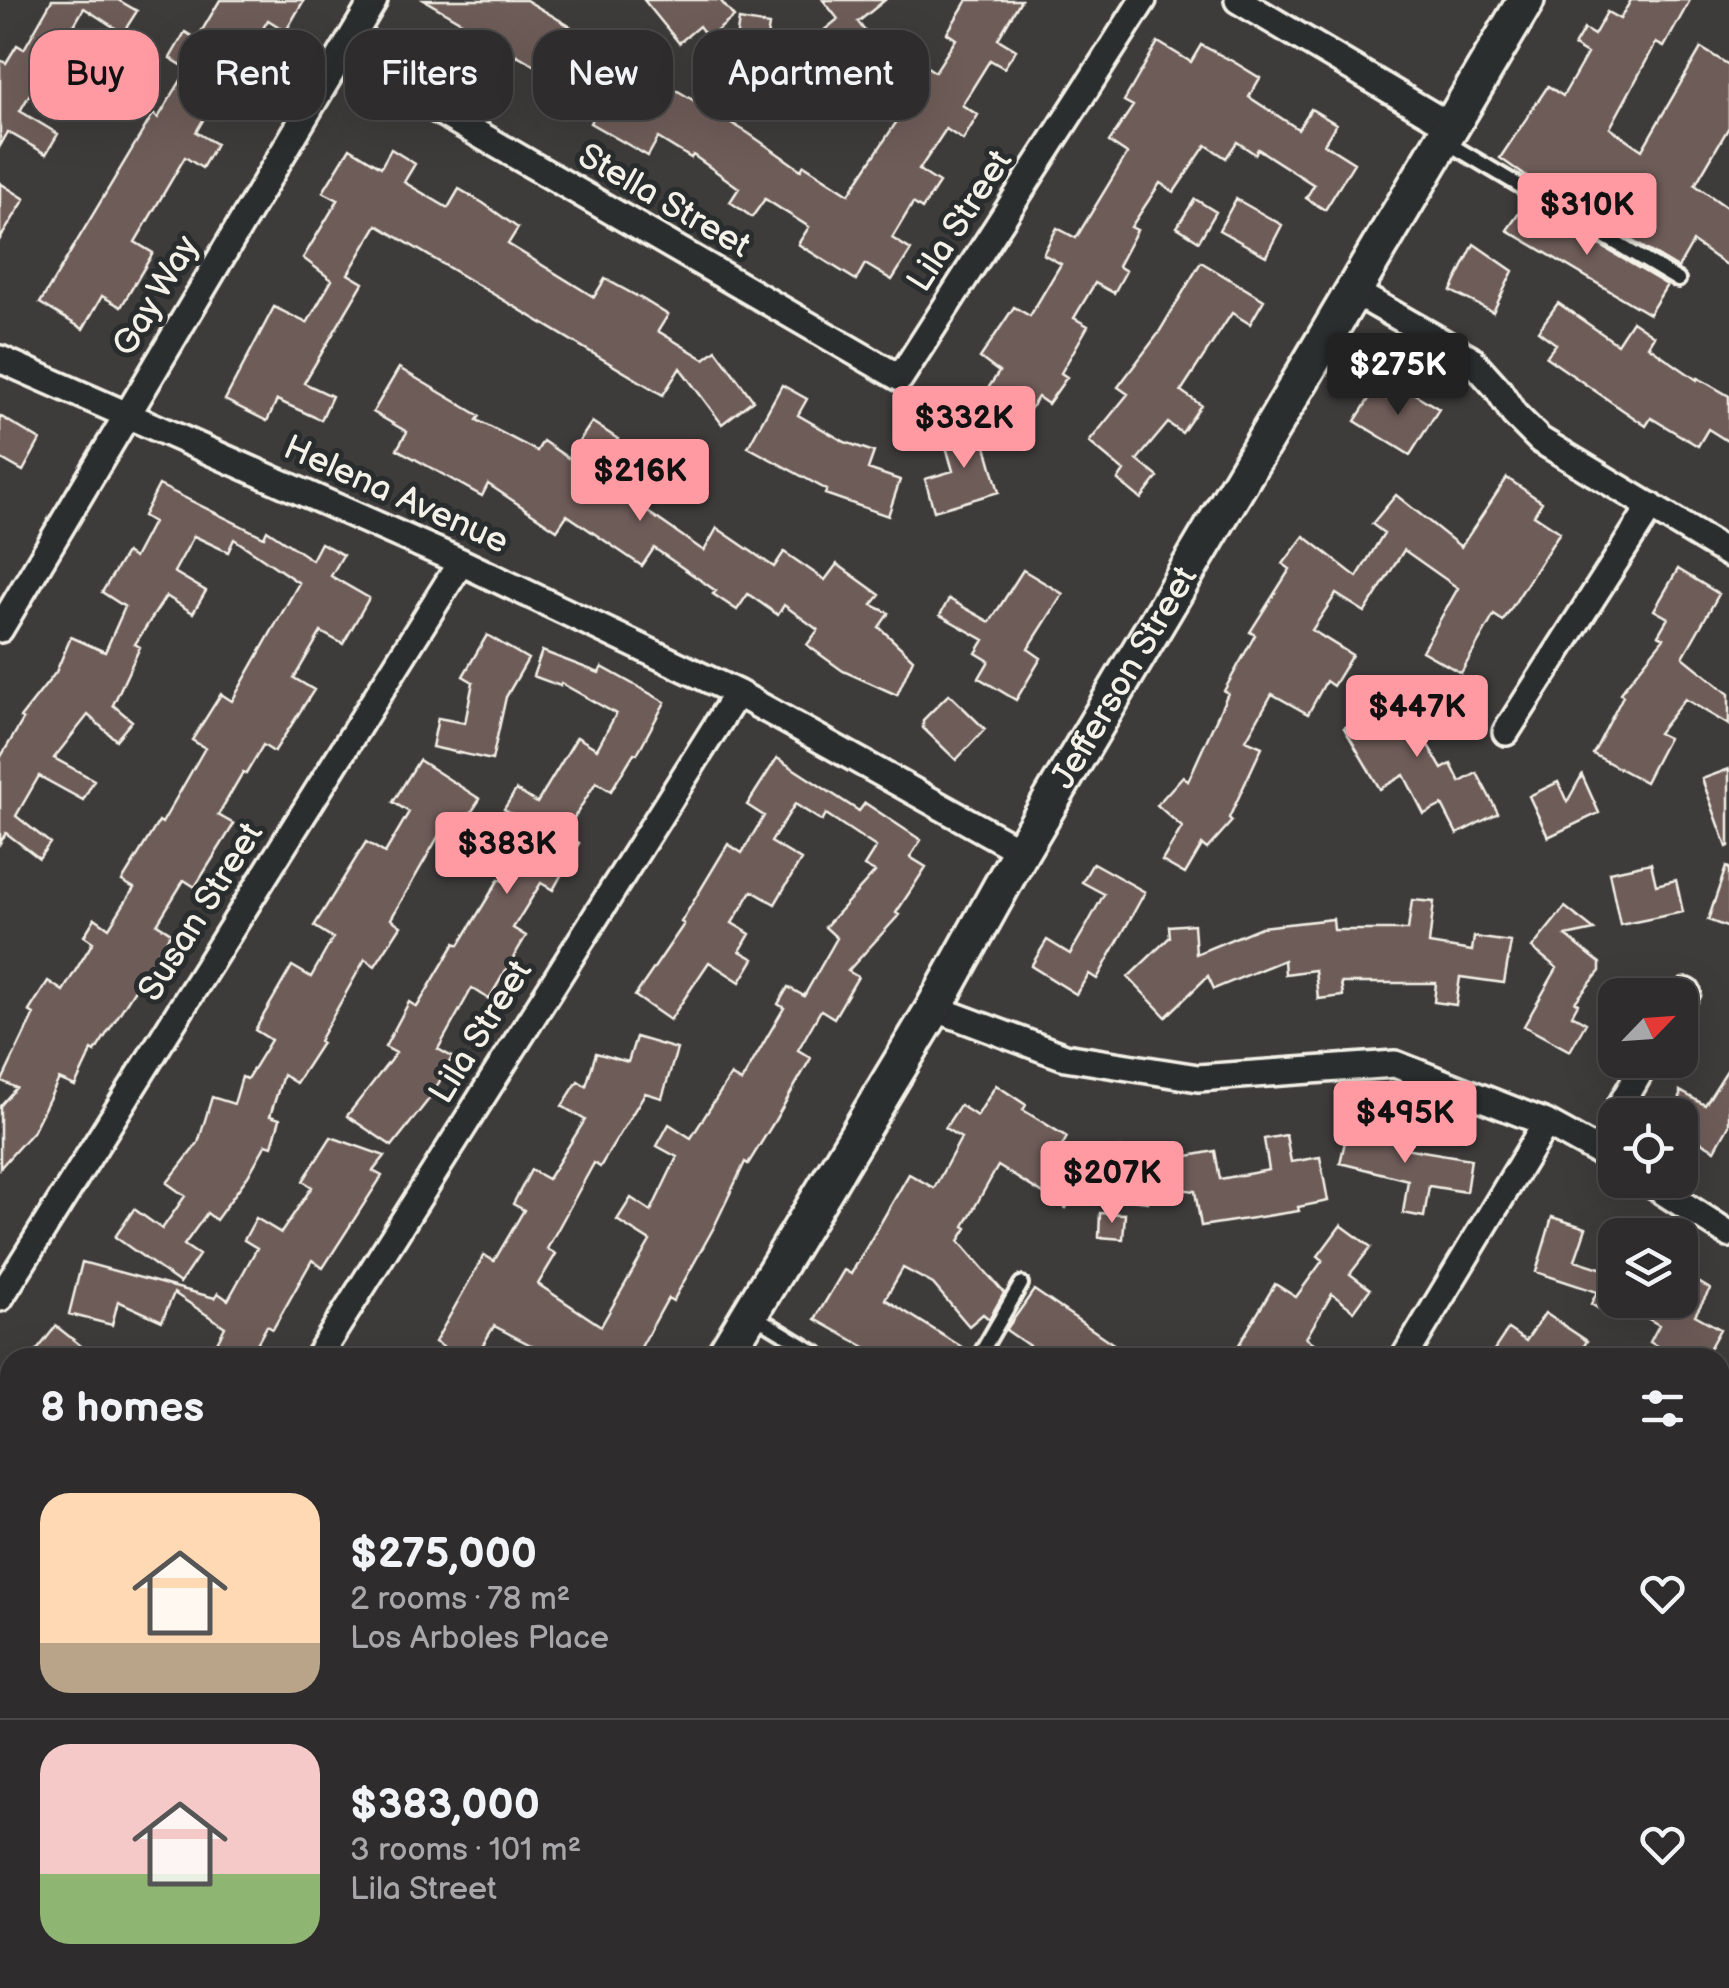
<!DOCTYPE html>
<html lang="en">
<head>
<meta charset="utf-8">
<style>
	:root { --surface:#2e2c2c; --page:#363434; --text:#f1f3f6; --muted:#a7a7a9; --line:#494848; --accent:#ff9aa2 }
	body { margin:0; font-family:"Balsamiq Sans",sans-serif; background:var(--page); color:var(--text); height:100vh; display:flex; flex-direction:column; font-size:38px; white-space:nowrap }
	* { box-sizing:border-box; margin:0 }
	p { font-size:32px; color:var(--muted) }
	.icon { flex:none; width:55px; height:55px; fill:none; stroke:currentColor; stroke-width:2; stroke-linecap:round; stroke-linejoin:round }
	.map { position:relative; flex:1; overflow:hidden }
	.side { position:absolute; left:0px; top:1348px; width:1730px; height:642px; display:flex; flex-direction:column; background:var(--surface); border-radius:30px 30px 0 0; box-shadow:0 10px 40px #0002,0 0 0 2px var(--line) }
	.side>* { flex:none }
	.hud { position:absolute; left:30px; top:30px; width:1000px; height:90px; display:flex; gap:20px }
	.needle { width:65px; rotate:65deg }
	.fabs { position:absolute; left:1598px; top:978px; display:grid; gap:20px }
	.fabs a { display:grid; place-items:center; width:100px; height:100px; border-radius:20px; background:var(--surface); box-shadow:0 10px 40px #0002,0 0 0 2px var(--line); font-size:50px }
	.price { position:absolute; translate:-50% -85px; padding:0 22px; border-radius:10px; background:var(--accent); color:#111; font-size:32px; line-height:65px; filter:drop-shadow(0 2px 5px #0008) }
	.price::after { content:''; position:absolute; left:50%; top:60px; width:30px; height:22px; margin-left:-15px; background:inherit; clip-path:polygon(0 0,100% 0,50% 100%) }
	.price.active { background:#222; color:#fff }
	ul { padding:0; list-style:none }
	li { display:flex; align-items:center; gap:30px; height:250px; padding:0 40px }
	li+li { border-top:2px solid var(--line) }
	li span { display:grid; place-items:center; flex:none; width:280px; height:200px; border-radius:30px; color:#555 }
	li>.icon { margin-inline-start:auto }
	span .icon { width:120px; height:120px; fill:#fffc; stroke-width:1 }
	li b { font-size:42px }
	h2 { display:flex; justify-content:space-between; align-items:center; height:120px; padding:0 40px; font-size:42px }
	.tag { padding:0 35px; border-radius:30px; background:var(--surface); box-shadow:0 10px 40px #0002,0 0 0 2px var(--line); font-size:35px; line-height:90px }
	.tag.active { background:var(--accent); color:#111 }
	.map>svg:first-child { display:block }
</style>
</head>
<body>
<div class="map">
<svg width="1729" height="1988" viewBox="0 0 1729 1988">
	<rect width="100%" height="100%" fill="#3e3b3b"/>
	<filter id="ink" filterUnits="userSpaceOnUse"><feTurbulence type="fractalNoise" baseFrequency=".01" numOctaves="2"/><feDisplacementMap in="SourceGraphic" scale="20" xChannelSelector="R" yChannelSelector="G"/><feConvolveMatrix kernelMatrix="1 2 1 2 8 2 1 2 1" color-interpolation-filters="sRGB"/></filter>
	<g filter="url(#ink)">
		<path fill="#6e5c58" stroke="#f4f1e8" stroke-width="2.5" d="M52,0H118L137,11L123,33L84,8L59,51L97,74L85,93L45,68L20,111L58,134L46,154L8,132L0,146V60L6,63L17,45L24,49Z
			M220,0H304L286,31L268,20L241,65L253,72L239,96L223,86L196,132L216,144L202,168L185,157L135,242L153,253L121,307L102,296L83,329L40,303L153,114L158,118L188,69L170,58L185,32L197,39Z
			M424,0H526L748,133L801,170L804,165L849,194L915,94L905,88L921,63L935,72L956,39L947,33L967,0H1021L998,39L1016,50L1004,68L990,60L962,105L978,115L963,140L946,129L919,170L939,183L922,209L913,203L892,238L911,250L892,280L865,264L856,280L798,244L809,227L765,199L752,217L730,202L739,188L693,155L691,158L658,138L648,156L590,123L601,104L517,55L506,73L452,41L463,23Z
			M644,0H720L734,17L708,38L699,26L679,43Z
			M823,0H885L858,22L874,43L848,64L822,32L838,19Z
			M1631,0H1690L1664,47L1656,43L1610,128L1642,150L1701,48L1729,65V127L1695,185L1729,209V267L1693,242L1678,268L1538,185L1500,158L1548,86L1563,96L1587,54L1574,46L1584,29L1594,35L1607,12L1620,19Z
			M739,20L769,25L766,44L798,50L791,89L746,81L750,56L734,53Z
			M1158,42L1191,62L1201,45L1234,62L1260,78L1249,97L1298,129L1311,109L1336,124L1324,144L1354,163L1325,210L1306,198L1314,185L1258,149L1255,154L1237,142L1226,158L1206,145L1174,192L1160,183L1131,227L1137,230L1118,266L1126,271L1114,293L1095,283L1074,318L1088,326L1061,373L1067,377L1048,404L1038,397L1021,423L983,396L999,372L980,358L1014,307L1030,316L1061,264L1043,254L1057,228L1076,238L1127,154L1109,142L1133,106L1124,101Z
			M350,148L381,167L391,149L415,164L404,182L448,208L459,189L483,203L518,228L508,244L594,297L605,279L644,300L668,315L658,331L704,359L716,350L753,400L722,424L680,368L663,395L377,225L348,274L363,283L304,383L332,396L321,420L277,400L267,421L225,400L274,307L307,323L332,280L303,258L338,200L323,192Z
			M0,183L25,199L0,239Z
			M1195,199L1216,212L1199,241L1177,227Z
			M1236,199L1282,225L1266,256L1219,230Z
			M1527,202L1667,285L1649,314L1507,230Z
			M1474,244L1513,271L1493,312L1451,291Z
			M1201,262L1264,300L1250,324L1232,313L1181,391L1201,405L1182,433L1168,423L1137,460L1158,477L1141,499L1118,480L1124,471L1089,442L1128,394L1118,387L1158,334Z
			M1558,303L1617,344L1632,321L1654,336L1648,346L1697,380L1698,378L1729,396V442L1708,429L1698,446L1651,418L1646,426L1546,357L1556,344L1538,331Z
			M399,368L480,416L477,420L537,451L543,441L568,458L592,422L618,439L608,454L656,487L642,508L704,551L717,528L774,567L784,552L825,580L837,564L880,595L872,605L889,613L879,627L913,659L897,695L843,671L807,645L818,630L784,605L778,615L748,594L737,610L713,594L716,591L654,548L642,566L567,515L557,530L488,484L482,496L397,449L407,432L373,412Z
			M782,385L807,399L798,415L845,442L874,452L868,469L900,480L888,516L825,494L827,490L748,447Z
			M1400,385L1439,409L1410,455L1355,421L1374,391L1390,401Z
			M0,416L40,440L23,471L0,458Z
			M980,425L999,492L934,511L925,479L953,471L943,436Z
			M1507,478L1542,502L1534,515L1560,532L1503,621L1494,615L1461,673L1422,651L1458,588L1404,550L1365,612L1336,594L1312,630L1352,655L1333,686L1326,681L1308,714L1272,694L1246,740L1262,747L1229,818L1232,821L1207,849L1202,845L1185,874L1162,861L1182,827L1157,805L1183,776L1188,781L1228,693L1224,691L1255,635L1250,632L1290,569L1283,564L1304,536L1357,577L1384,533L1372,524L1396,495L1461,547Z
			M159,485L264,537L267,530L312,560L321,543L343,555L331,576L369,598L343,644L321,632L294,678L314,690L274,752L263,745L246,774L243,772L218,815L234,824L195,887L184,880L157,924L171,933L95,1052L92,1050L75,1086L59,1079L33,1131L0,1168V1106L16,1088L2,1081L34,1014L29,1011L48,981L63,991L93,942L84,936L95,918L109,928L134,888L122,881L159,821L162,823L205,748L192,740L221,694L232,701L299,583L234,539L228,552L194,536L174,572L206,591L193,613L166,596L135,644L140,647L113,705L132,721L116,740L88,715L54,758L94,780L83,800L39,776L16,816L50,843L39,858L6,833L0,843V758L23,720L20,718L56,672L71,637L105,652L125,607L102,592L126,553L134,558L153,522L143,516Z
			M1678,569L1719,594L1683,657L1729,694V725L1685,699L1658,733L1668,738L1645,782L1593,754L1623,696L1620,693L1664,638L1658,635L1668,618L1654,610Z
			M1023,570L1063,594L1028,649L1041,658L1016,700L979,678L989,661L976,653L984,640L940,615L949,599L990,622Z
			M487,635L528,659L506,697L492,760L432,747L438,718L465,723L473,682L463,676Z
			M542,651L599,673L602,667L665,702L637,754L634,753L611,791L596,782L564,834L579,843L553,890L541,883L513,928L526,936L489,999L472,988L438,1049L452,1057L433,1094L392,1146L347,1116L396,1053L385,1047L409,1002L417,1007L455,943L459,945L499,879L503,881L532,827L504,809L516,790L537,803L577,737L597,749L616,714L561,683L560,686L533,676Z
			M1421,682L1437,710L1415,723L1442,769L1451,764L1460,782L1477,773L1498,813L1457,834L1442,805L1424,814L1404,775L1380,789L1344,728Z
			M949,694L985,729L956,760L923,728V720Z
			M777,758L859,811L865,803L921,840L910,857L926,867L896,913L899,915L848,971L858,977L834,1018L821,1010L798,1050L811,1058L774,1122L748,1164L745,1162L713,1229L673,1301L668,1298L635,1358H556L494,1326L475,1358H461L435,1342L484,1255L494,1261L524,1210L513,1204L531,1170L548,1179L585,1120L562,1106L578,1081L586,1086L596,1053L628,1062L636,1037L677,1049L662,1098L645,1093L600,1167L594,1163L547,1249L556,1254L538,1284L601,1326L650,1241L617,1220L631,1198L651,1211L677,1157L657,1146L669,1124L691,1138L731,1075L741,1082L784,1008L778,1004L788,987L804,996L837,938L825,927L875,872L864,866L876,847L826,814L822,821L795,804L771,842L801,860L775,904L752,891L732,923L750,934L740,951L754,959L740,982L709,962L670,1020L635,996L684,924L681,922L728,844L742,853L764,816L747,805Z
			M419,760L480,799L463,825L455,820L446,835L441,832L391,919L401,926L375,966L365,959L319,1041L322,1043L296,1083L283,1075L270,1116L280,1119L272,1146L266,1144L248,1176L216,1220L207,1213L184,1245L199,1255L180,1283L115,1237L134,1209L162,1229L185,1196L167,1183L198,1143L212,1097L234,1104L242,1077L247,1079L271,1040L255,1030L292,966L311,977L333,938L314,926L366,842L385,853L409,812L393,802Z
			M1729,769V846L1727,847L1702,779Z
			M1582,775L1599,813L1548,837L1529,796L1558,782L1567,802Z
			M1093,863L1145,892L1097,979L1089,974L1076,994L1031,966L1047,940L1070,954L1087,925L1104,894L1082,882Z
			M1651,863L1656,885L1676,880L1683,912L1620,925L1609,872Z
			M1726,867L1729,868V928L1708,920Z
			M1412,900L1434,902L1429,944L1472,951L1474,937L1511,942L1504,983L1460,977L1456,1005L1434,1002L1436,983H1341L1343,996L1318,999L1315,970L1285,974L1284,960L1214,989L1208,976L1166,1017L1128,977L1170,937L1169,926L1194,924L1196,954L1261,927L1333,919L1334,930H1408Z
			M1565,907L1594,930L1566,936L1600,963V971L1575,1002L1578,1004L1572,1015L1586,1023L1570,1051L1524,1026L1557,968L1532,948Z
			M1729,1067V1125L1715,1150L1680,1130V1091L1705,1105Z
			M996,1085L1026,1105L1023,1110L1067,1137L1053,1162L1083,1180L1066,1208L998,1166L964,1226L967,1228L959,1241L1004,1293L989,1319L983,1314L969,1326L933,1284L903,1268L885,1299L970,1352L968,1358H885L815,1319L844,1270L851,1274L909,1174L934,1188L961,1138L945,1128L960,1105L977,1116Z
			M1349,1125L1400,1137L1398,1147L1471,1159L1466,1192L1429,1186L1424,1217L1403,1213L1408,1180L1340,1163Z
			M1286,1135L1291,1162L1320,1157L1328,1201L1298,1207L1299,1211L1201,1226L1195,1191L1150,1185L1148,1202L1115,1198L1121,1148L1188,1156L1215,1151L1220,1179L1269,1170L1264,1139Z
			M331,1137L385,1156L373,1171L382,1176L323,1268L312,1260L273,1329L267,1326L249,1358H209L225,1327L174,1293L162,1321L118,1301L112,1325L69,1314L82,1262L215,1298L218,1293L228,1300L257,1248L244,1240L256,1218L281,1233L312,1187L303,1181Z
			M1100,1213L1125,1214L1123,1239L1099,1237Z
			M1552,1217L1586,1228L1575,1260L1609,1271L1615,1261V1300H1680V1289L1688,1276L1710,1289L1695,1315L1720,1329L1704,1358H1677L1650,1342L1659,1325L1615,1300L1609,1315L1591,1304L1597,1292L1536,1272Z
			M1341,1225L1371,1247L1350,1274L1370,1289L1354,1311L1332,1294L1306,1338L1338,1358H1231L1275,1284L1296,1297L1323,1260L1318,1256Z
			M1034,1290L1134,1358H1047L1006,1330Z
			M1545,1313L1587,1341L1577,1358H1504L1494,1350L1508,1329L1526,1341Z
			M56,1326L75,1341L96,1358H31Z"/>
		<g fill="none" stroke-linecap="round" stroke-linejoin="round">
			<g stroke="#f4f1e8" stroke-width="20">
				<path id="lane" d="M1446,142L1678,280
					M752,1314L824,1358
					M978,1358L1021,1284
					M169,1988L174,1980"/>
			</g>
			<g stroke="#f4f1e8" stroke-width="32">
				<path id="street" d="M1238,0L1452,127
					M342,55L900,378L1143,0
					M1353,291L1470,358L1497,388L1514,414L1540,440L1729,554
					M0,359L461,562L737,693L1021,851
					M0,629L374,0
					M1506,732L1651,506
					M1680,1004L1687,992
					M934,1008L1065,1057L1198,1078L1395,1064L1546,1123L1615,1161
					M1615,1115L1647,1060
					M1645,1180L1729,1234
					M0,1298L461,562
					M317,1358L737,693
					M1404,1358L1546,1123
					M0,1413L10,1419
					M1720,1564L1729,1549
					M0,1893L10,1877
					M932,1986L935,1988
					M1088,1988L1093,1980
					M1472,1988L1477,1980"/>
			</g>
			<g stroke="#f4f1e8" stroke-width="42">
				<g id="secondary">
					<path id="s1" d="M723,1358L934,1008L1021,851L1526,0"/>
					<path d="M20,1980L34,1988"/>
					<path d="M342,1988L346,1980"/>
				</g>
			</g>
			<g stroke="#f4f1e8" stroke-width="52">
				<path id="highway" d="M0,1545L10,1551
					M0,1635L10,1641
					M579,1980L592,1988
					M727,1980L741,1988"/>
			</g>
			<use href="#lane" stroke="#2a2d2e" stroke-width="12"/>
			<use href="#street" stroke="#2a2d2e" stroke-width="25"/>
			<use href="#secondary" stroke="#2a2d2e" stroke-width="35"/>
			<use href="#highway" stroke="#2a2d2e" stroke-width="45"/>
		</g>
	</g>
	<g text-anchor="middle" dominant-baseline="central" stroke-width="10" stroke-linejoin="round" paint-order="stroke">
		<g font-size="35" fill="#f4f1e8" stroke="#2a2d2e">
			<text transform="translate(664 201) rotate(30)">Stella Street</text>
			<text transform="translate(960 221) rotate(-57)">Lila Street</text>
			<text transform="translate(156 296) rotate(-59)">Gay Way</text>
			<text transform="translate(396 495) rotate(24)">Helena Avenue</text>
			<text stroke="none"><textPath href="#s1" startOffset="790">Jefferson Street</textPath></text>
			<text transform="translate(201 912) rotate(-58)">Susan Street</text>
			<text transform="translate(481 1032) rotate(-58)">Lila Street</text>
		</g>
	</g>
</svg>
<div class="fabs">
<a><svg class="needle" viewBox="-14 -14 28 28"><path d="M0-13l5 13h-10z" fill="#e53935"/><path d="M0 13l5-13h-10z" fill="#a7a7a9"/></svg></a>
<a><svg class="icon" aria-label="locate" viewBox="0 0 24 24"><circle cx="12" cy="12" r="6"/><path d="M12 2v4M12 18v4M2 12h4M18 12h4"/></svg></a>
<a><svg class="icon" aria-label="layers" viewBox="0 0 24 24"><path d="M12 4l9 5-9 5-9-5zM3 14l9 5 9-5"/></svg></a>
</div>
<b class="price" style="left:1587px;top:258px">$310K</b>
<b class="price active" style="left:1398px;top:418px">$275K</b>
<b class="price" style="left:964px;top:471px">$332K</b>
<b class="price" style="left:640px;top:524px">$216K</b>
<b class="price" style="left:1417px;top:760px">$447K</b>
<b class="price" style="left:507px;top:897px">$383K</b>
<b class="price" style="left:1405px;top:1166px">$495K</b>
<b class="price" style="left:1112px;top:1226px">$207K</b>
<div class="hud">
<a class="tag active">Buy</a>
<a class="tag">Rent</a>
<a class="tag">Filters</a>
<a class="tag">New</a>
<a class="tag">Apartment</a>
</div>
<section class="side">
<h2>8 homes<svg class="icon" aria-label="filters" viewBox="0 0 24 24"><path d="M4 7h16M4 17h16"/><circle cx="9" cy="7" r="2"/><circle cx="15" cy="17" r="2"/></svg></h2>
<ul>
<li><span style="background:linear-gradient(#ffd9b3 75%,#b9a48a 0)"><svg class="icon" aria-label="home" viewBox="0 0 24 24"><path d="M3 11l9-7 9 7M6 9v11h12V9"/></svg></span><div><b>$275,000</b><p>2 rooms · 78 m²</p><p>Los Arboles Place</p></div><svg class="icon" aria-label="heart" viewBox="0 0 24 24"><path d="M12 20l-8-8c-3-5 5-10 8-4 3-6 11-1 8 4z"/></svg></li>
<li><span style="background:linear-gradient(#f6c9c9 65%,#8fb573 0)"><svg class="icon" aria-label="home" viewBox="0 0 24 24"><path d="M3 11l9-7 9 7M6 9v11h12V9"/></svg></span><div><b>$383,000</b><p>3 rooms · 101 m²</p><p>Lila Street</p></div><svg class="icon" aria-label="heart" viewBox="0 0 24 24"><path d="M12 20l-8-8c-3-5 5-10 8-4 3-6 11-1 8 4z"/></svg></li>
</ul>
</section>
</div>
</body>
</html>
